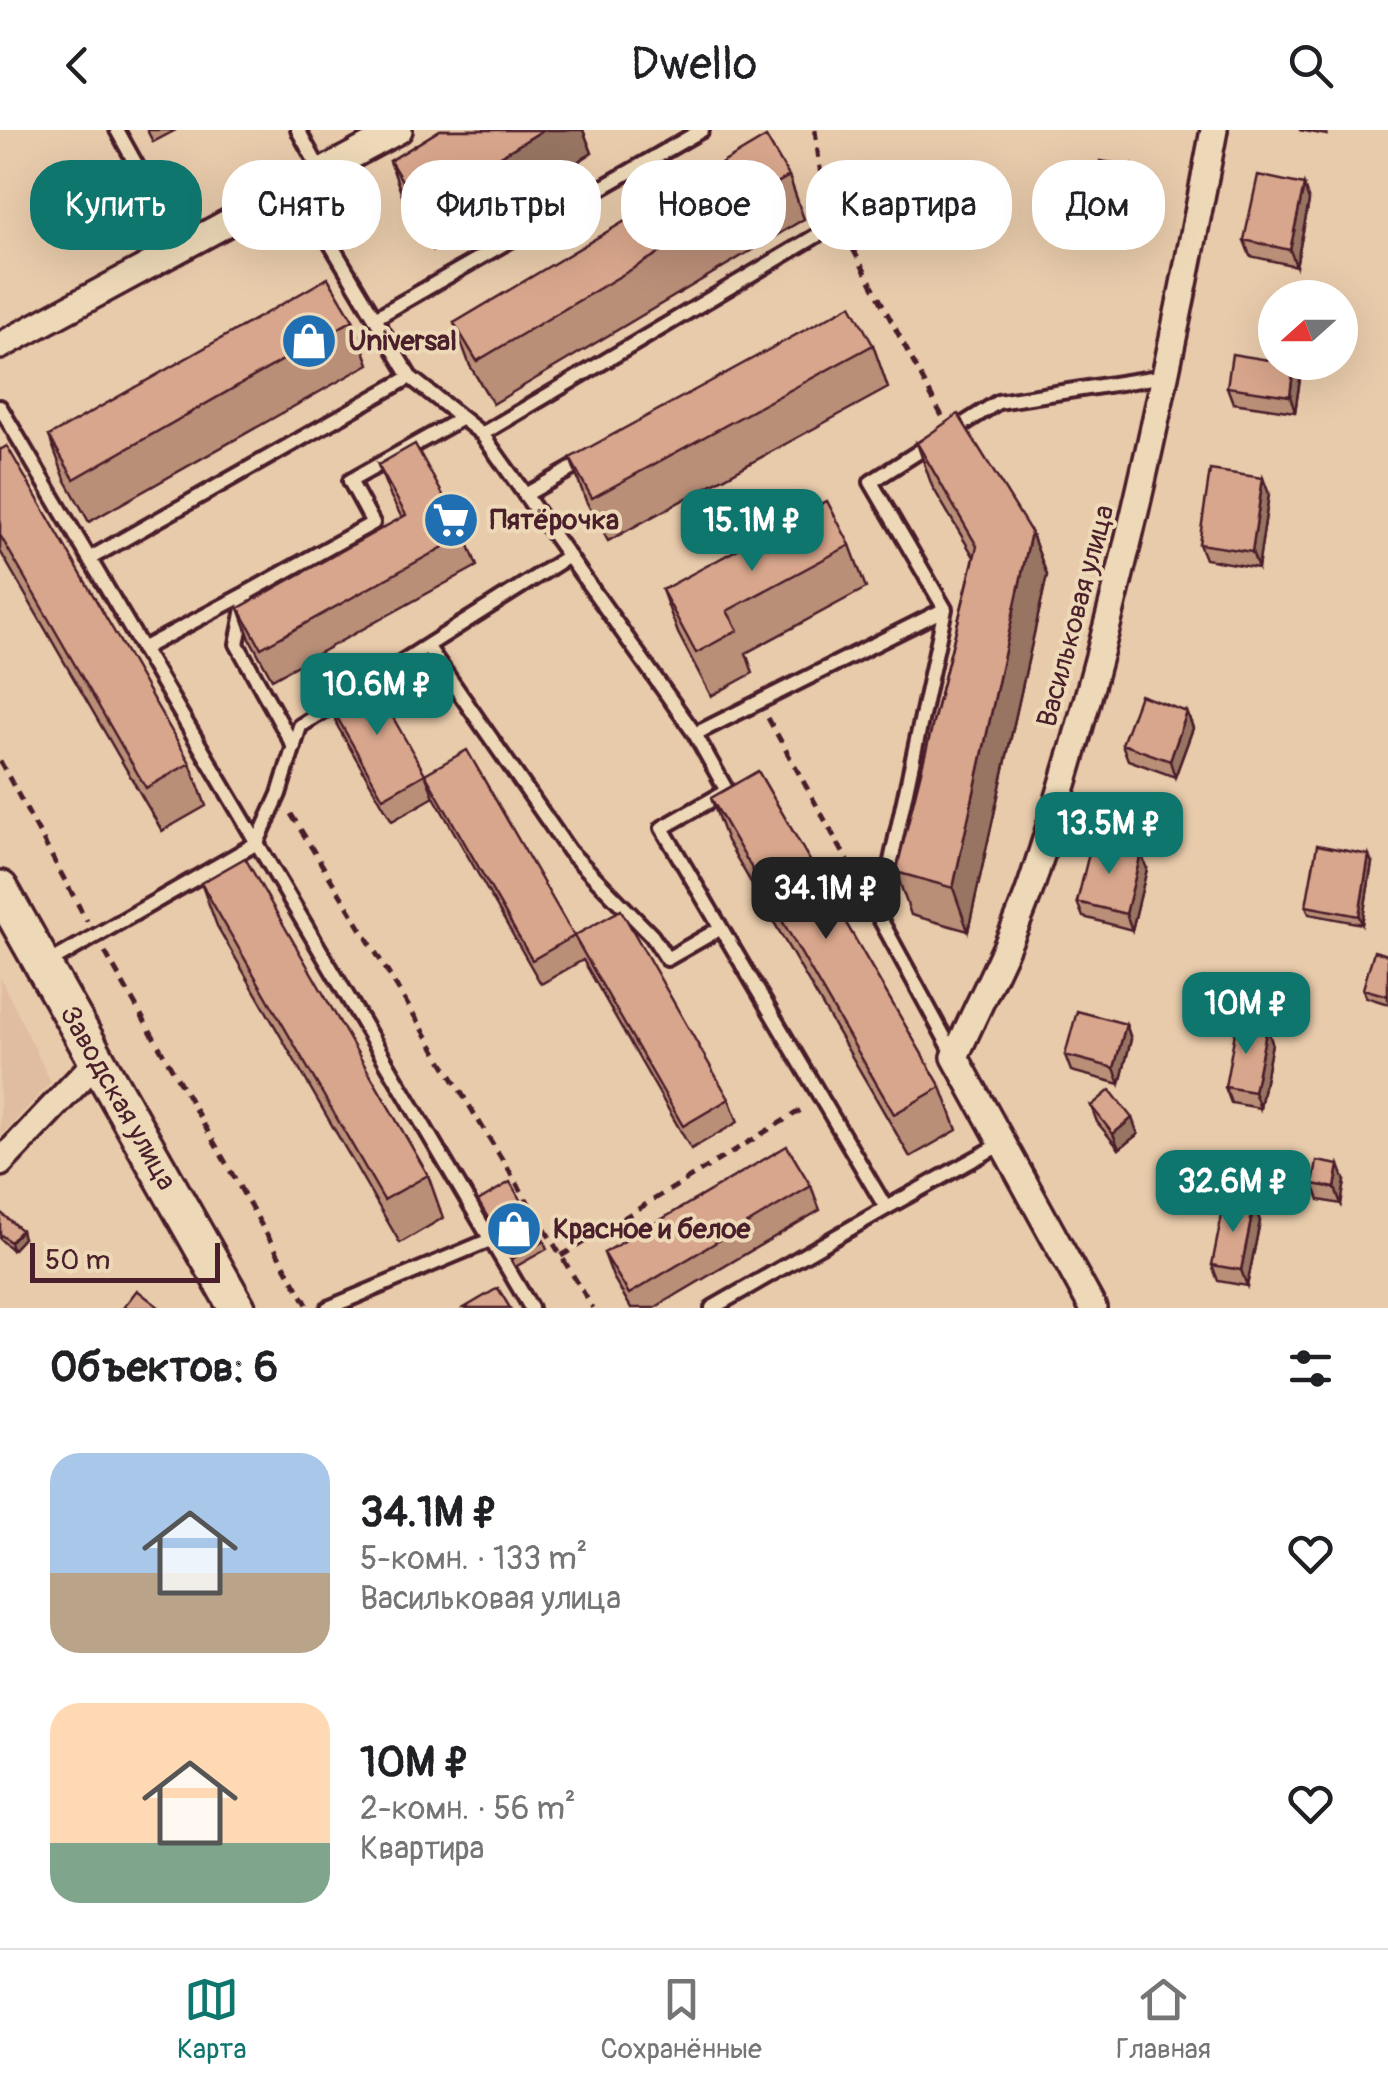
<!DOCTYPE html>
<html lang="ru">
<head>
<meta charset="utf-8">
<style>
	:root { --surface:#fff; --page:#f6f6f6; --text:#202124; --muted:#757577; --line:#e0e0e0; --accent:#0f766e }
	body { margin:0; font-family:Pangolin,sans-serif; background:var(--page); color:var(--text); height:100vh; display:flex; flex-direction:column; font-size:38px; white-space:nowrap }
	* { box-sizing:border-box; margin:0 }
	p { font-size:32px; color:var(--muted) }
	.icon { flex:none; width:55px; height:55px; fill:none; stroke:currentColor; stroke-width:2; stroke-linecap:round; stroke-linejoin:round }
	.map { position:relative; height:1178px; overflow:hidden }
	.details { display:flex; flex-direction:column; background:var(--surface); flex:1 }
	.details>* { flex:none }
	.top-card { position:absolute; left:30px; top:30px; width:1330px; height:90px; display:flex; gap:20px }
	.needle { width:65px; rotate:249deg }
	.fabs { position:absolute; left:1258px; top:150px; display:grid; gap:20px }
	.fabs a { display:grid; place-items:center; width:100px; height:100px; border-radius:50%; background:var(--surface); box-shadow:0 10px 40px #0002; font-size:50px }
	.scale { position:absolute; left:30px; bottom:25px; width:190px; box-sizing:border-box; padding-left:10px; border:5px solid #4a1f2b; border-top:0; font-size:28px; line-height:35px; white-space:nowrap; color:#4a1f2b; -webkit-text-stroke:8px #edd9b7; paint-order:stroke }
	.price { position:absolute; translate:-50% -85px; padding:0 22px; border-radius:20px; background:var(--accent); color:#fff; font-size:32px; line-height:65px; filter:drop-shadow(0 2px 5px #0008) }
	.price::after { content:''; position:absolute; left:50%; top:60px; width:30px; height:22px; margin-left:-15px; background:inherit; clip-path:polygon(0 0,100% 0,50% 100%) }
	.price.selected { background:#222; color:#fff }
	ul { padding:0; list-style:none }
	li { display:flex; align-items:center; gap:30px; height:250px; padding:0 50px }
	li span { display:grid; place-items:center; flex:none; width:280px; height:200px; border-radius:30px; color:#555 }
	li>.icon { margin-inline-start:auto }
	span .icon { width:120px; height:120px; fill:#fffc; stroke-width:1 }
	li b { font-size:42px }
	h2 { display:flex; justify-content:space-between; align-items:center; height:120px; padding:0 50px; font-size:42px }
	.chip { padding:0 35px; border-radius:40px; background:var(--surface); box-shadow:0 10px 40px #0002; font-size:35px; line-height:90px }
	.chip.selected { background:var(--accent); color:#fff }
	header { display:flex; justify-content:space-between; align-items:center; height:130px; padding:0 50px; background:var(--surface); font-size:45px; font-weight:600 }
	.tabs { display:flex; justify-content:space-around; align-items:center; height:140px; border-top:2px solid var(--line); background:var(--surface); font-size:28px; color:var(--muted) }
	.tabs a { display:grid; justify-items:center; gap:5px }
	.tabs .selected { color:var(--accent) }
	.map>svg:first-child { display:block }
</style>
</head>
<body>
<header><svg class="icon" aria-label="back" viewBox="0 0 24 24"><path d="M15 5l-7 7 7 7"/></svg>Dwello<svg class="icon" aria-label="search" viewBox="0 0 24 24"><circle cx="10" cy="10" r="6"/><path d="M15 15l6 6"/></svg></header>
<div class="map">
<svg width="1388" height="1178" viewBox="0 0 1388 1178">
	<rect width="100%" height="100%" fill="#e8cbab"/>
	<filter id="ink" filterUnits="userSpaceOnUse"><feTurbulence type="fractalNoise" baseFrequency=".01" numOctaves="2"/><feDisplacementMap in="SourceGraphic" scale="20" xChannelSelector="R" yChannelSelector="G"/><feConvolveMatrix kernelMatrix="1 2 1 2 8 2 1 2 1" color-interpolation-filters="sRGB"/></filter>
	<g filter="url(#ink)">
		<path fill="#e0bda0" d="M0,847L51,952L0,1007Z"/>
		<g fill="none" stroke-linecap="round" stroke-linejoin="round">
			<g stroke="#4a1f2b" stroke-width="20">
				<path id="lane" d="M117,0L182,117
					M298,0L320,40
					M295,54L410,247L482,304L695,604L945,479L871,352L934,312
					M375,188L702,0
					M0,277L531,1178
					M951,302L998,272L1165,246
					M482,304L816,106
					M525,365L587,330
					M89,429L410,247
					M945,479L879,787L954,925
					M427,516L569,721L652,806L667,829L721,798
					M142,519L247,463
					M359,559L569,426
					M695,604L727,661L662,698L886,1078L712,1178
					M294,617L237,514L247,463L373,393L350,351L462,288
					M45,835L257,713L279,664L300,596L342,569
					M886,1078L1003,1013
					M328,1178L490,1110"/>
			</g>
			<g stroke="#4a1f2b" stroke-width="32">
				<path id="street" d="M0,216L399,0
					M0,1033L96,932
					M1093,1178L955,927C980,870 1012,812 1032,753C1113,508 1166,254 1214,0"/>
			</g>
			<g stroke="#4a1f2b" stroke-width="42">
				<g id="secondary">
					<path id="s1" d="M0,759L237,1178"/>
				</g>
			</g>
			<path stroke="#4a1f2b" stroke-width="5" stroke-dasharray="10 8" stroke-linecap="butt" d="M815,0L821,46L837,89L942,286
				M768,588L865,762
				M0,631L87,791
				M291,684L593,1178
				M105,822L309,1178
				M561,1126L806,977"/>
			<use href="#lane" stroke="#edd9b7" stroke-width="12"/>
			<use href="#street" stroke="#edd9b7" stroke-width="25"/>
			<use href="#secondary" stroke="#edd9b7" stroke-width="35"/>
		</g>
		<path fill="#ba8f78" stroke="#4a1f2b" stroke-width="2.5" d="M147,0H176L153,12Z
			M440,0H583L592,23L433,120L405,74L390,31Z
			M1299,0H1328L1327,5Z
			M789,46L804,89L493,274L470,236L454,193Z
			M1139,52L1132,96L1099,91L1093,75Z
			M1304,55L1309,71L1296,136L1250,126L1244,110Z
			M353,190L369,234L89,392L65,349L49,306Z
			M873,215L888,258L608,411L586,371L570,328Z
			M1294,234L1300,249L1295,282L1233,273L1227,257Z
			M917,313L1031,402L1047,445L968,801L911,785L896,742L974,427L932,356Z
			M0,320L190,633L206,676L162,701L0,421Z
			M378,335L465,405L477,436L272,549L250,509L239,478L402,388L390,365Z
			M1269,364L1258,438L1205,429L1199,414Z
			M850,415L866,458L746,523L753,543L711,566L678,503L662,460Z
			M329,573L425,644L434,667L392,691L338,597Z
			M1187,582L1193,598L1175,647L1128,630L1122,614Z
			M425,644L574,806L729,969L738,992L691,1019L583,830L541,854L434,667Z
			M711,668L941,957L957,1000L910,1027L727,711Z
			M1372,733L1362,794L1309,784L1306,776Z
			M1147,739L1132,800L1083,787L1077,772Z
			M201,753L428,1045L443,1088L400,1113L217,796Z
			M1388,825V874L1366,867L1363,859Z
			M1126,894L1131,909L1120,954L1071,941L1065,925Z
			M1267,897L1272,913L1260,978L1231,973L1225,957Z
			M1091,976L1138,1004L1119,1019L1097,992Z
			M1345,1051L1341,1074L1319,1070L1313,1054Z
			M811,1056L820,1080L654,1178H631L613,1147L604,1123Z
			M478,1071L544,1111L547,1119L515,1137L481,1079Z
			M1254,1075L1260,1091L1247,1156L1218,1151L1212,1135Z
			M0,1082L23,1108L12,1120L0,1109Z"/>
		<path fill="#977462" stroke="#4a1f2b" stroke-width="2.5" d="M543,0H583L592,23L433,120L418,77Z
			M1133,36L1139,52L1132,96L1126,80Z
			M1304,55L1309,71L1296,136L1290,120Z
			M1294,234L1300,249L1295,282L1290,266Z
			M1263,348L1269,364L1258,438L1252,422Z
			M1031,402L1047,445L968,801L953,758Z
			M1187,582L1193,598L1175,647L1170,631Z
			M1141,723L1147,739L1132,800L1126,784Z
			M1369,725L1372,733L1362,794L1359,786Z
			M1126,894L1131,909L1120,954L1114,938Z
			M1267,897L1272,913L1260,978L1254,962Z
			M1132,988L1138,1004L1119,1019L1113,1004Z
			M1339,1035L1345,1051L1341,1074L1335,1058Z
			M1254,1075L1260,1091L1247,1156L1241,1140Z
			M21,1100L23,1108L12,1120L10,1112Z"/>
		<path fill="#d8a68c" stroke="#4a1f2b" stroke-width="2.5" d="M440,0H543L418,77L390,31Z
			M766,7L789,46L477,231L454,193Z
			M1100,31L1133,36L1126,80L1093,75Z
			M1258,45L1304,55L1290,120L1244,110Z
			M328,148L353,190L74,349L49,306Z
			M851,175L873,215L592,368L570,328Z
			M1232,224L1275,231V232L1294,234L1290,266L1227,257Z
			M958,284L1031,402L953,758L896,742L977,416L917,313Z
			M415,314L465,405L261,518L239,478L406,385L378,335Z
			M7,316L190,633L146,658L0,405V320Z
			M1210,340L1263,348L1252,422L1199,414Z
			M827,371L850,415L727,481L738,500L696,523L662,460Z
			M371,549L425,644L383,668L329,573Z
			M1140,565L1187,582L1170,631L1122,614Z
			M467,620L574,806L532,830L425,644Z
			M758,641L941,957L894,984L711,668Z
			M1092,711L1141,723L1126,784L1077,772Z
			M1317,715L1369,725L1359,786L1306,776Z
			M245,728L428,1045L384,1070L201,753Z
			M621,780L729,969L683,996L574,806Z
			M1374,821L1388,825V866L1363,859Z
			M1077,881L1126,894L1114,938L1065,925Z
			M1237,892L1267,897L1254,962L1225,957Z
			M1110,960L1132,988L1113,1004L1091,976Z
			M787,1016L811,1056L629,1164L604,1123Z
			M1317,1031L1339,1035L1335,1058L1313,1054Z
			M510,1052L544,1111L512,1129L478,1071Z
			M1225,1069L1254,1075L1241,1140L1212,1135Z
			M0,1082L21,1100L10,1112L0,1104Z
			M498,1158L510,1178H464Z
			M137,1160L160,1178H123Z"/>
	</g>
	<defs>
		<g id="shop-disc" transform="scale(2.875)"><circle r="9.5" fill="#1f6fb2" stroke="#edd9b7"/><path d="M-5-2.5h2.3a2.7 3.5 0 0 1 5.4 0H5L5.5 6h-11ZM-1.5-2.5h3a1.5 2.3 0 0 0-3 0Z" fill="#fff"/></g>
		<g id="supermarket-disc" transform="scale(2.875)"><circle r="9.5" fill="#1f6fb2" stroke="#edd9b7"/><path d="M-6-5.5h2.5l.6 2H6L4.5 2H-2.5L-4.4-4H-6ZM-1.5 3.2a1.3 1.3 0 1 0 .1 0ZM3 3.2a1.3 1.3 0 1 0 .1 0Z" fill="#fff"/></g>
	</defs>
	<g fill-rule="evenodd">
		<use href="#shop-disc" x="309" y="211"/>
		<use href="#supermarket-disc" x="451" y="390"/>
		<use href="#shop-disc" x="514" y="1099"/>
	</g>
	<g text-anchor="middle" dominant-baseline="central" stroke-width="8" stroke-linejoin="round" paint-order="stroke">
		<g font-size="28" font-weight="bold" fill="#4a1f2b" stroke="#edd9b7" text-anchor="start">
			<text x="348" y="211">Universal</text>
			<text x="490" y="390">Пятёрочка</text>
			<text x="553" y="1099">Красное и белое</text>
		</g>
		<g font-size="28" fill="#4a1f2b" stroke="#edd9b7">
			<text transform="translate(1076 486) rotate(-75)">Васильковая улица</text>
			<text stroke="none"><textPath href="#s1" startOffset="240">Заводская улица</textPath></text>
		</g>
	</g>
</svg>
<div class="fabs">
<a><svg class="needle" viewBox="-14 -14 28 28"><path d="M0-13l5 13h-10z" fill="#e53935"/><path d="M0 13l5-13h-10z" fill="#757577"/></svg></a>
</div>
<div class="scale">50 m</div>
<b class="price" style="left:752px;top:444px">15.1M ₽</b>
<b class="price" style="left:377px;top:608px">10.6M ₽</b>
<b class="price" style="left:1109px;top:747px">13.5M ₽</b>
<b class="price selected" style="left:826px;top:812px">34.1M ₽</b>
<b class="price" style="left:1246px;top:927px">10M ₽</b>
<b class="price" style="left:1233px;top:1105px">32.6M ₽</b>
<div class="top-card">
<a class="chip selected">Купить</a>
<a class="chip">Снять</a>
<a class="chip">Фильтры</a>
<a class="chip">Новое</a>
<a class="chip">Квартира</a>
<a class="chip">Дом</a>
</div>
</div>
<section class="details">
<h2>Объектов: 6<svg class="icon" aria-label="filters" viewBox="0 0 24 24"><path d="M4 7h16M4 17h16"/><circle cx="9" cy="7" r="2"/><circle cx="15" cy="17" r="2"/></svg></h2>
<ul>
<li><span style="background:linear-gradient(#a9c7e8 60%,#b9a48a 0)"><svg class="icon" aria-label="home" viewBox="0 0 24 24"><path d="M3 11l9-7 9 7M6 9v11h12V9"/></svg></span><div><b>34.1M ₽</b><p>5-комн. · 133 m²</p><p>Васильковая улица</p></div><svg class="icon" aria-label="heart" viewBox="0 0 24 24"><path d="M12 20l-8-8c-3-5 5-10 8-4 3-6 11-1 8 4z"/></svg></li>
<li><span style="background:linear-gradient(#ffd9b3 70%,#7fa58c 0)"><svg class="icon" aria-label="home" viewBox="0 0 24 24"><path d="M3 11l9-7 9 7M6 9v11h12V9"/></svg></span><div><b>10M ₽</b><p>2-комн. · 56 m²</p><p>Квартира</p></div><svg class="icon" aria-label="heart" viewBox="0 0 24 24"><path d="M12 20l-8-8c-3-5 5-10 8-4 3-6 11-1 8 4z"/></svg></li>
</ul>
</section>
<nav class="tabs">
<a class="selected"><svg class="icon" aria-label="map" viewBox="0 0 24 24"><path d="M3 6l6-2 6 2 6-2v14l-6 2-6-2-6 2zM9 4v14M15 6v14"/></svg>Карта</a>
<a><svg class="icon" aria-label="saved" viewBox="0 0 24 24"><path d="M7 4h10v16l-5-4-5 4z"/></svg>Сохранённые</a>
<a><svg class="icon" aria-label="home" viewBox="0 0 24 24"><path d="M3 11l9-7 9 7M6 9v11h12V9"/></svg>Главная</a>
</nav>
</body>
</html>
